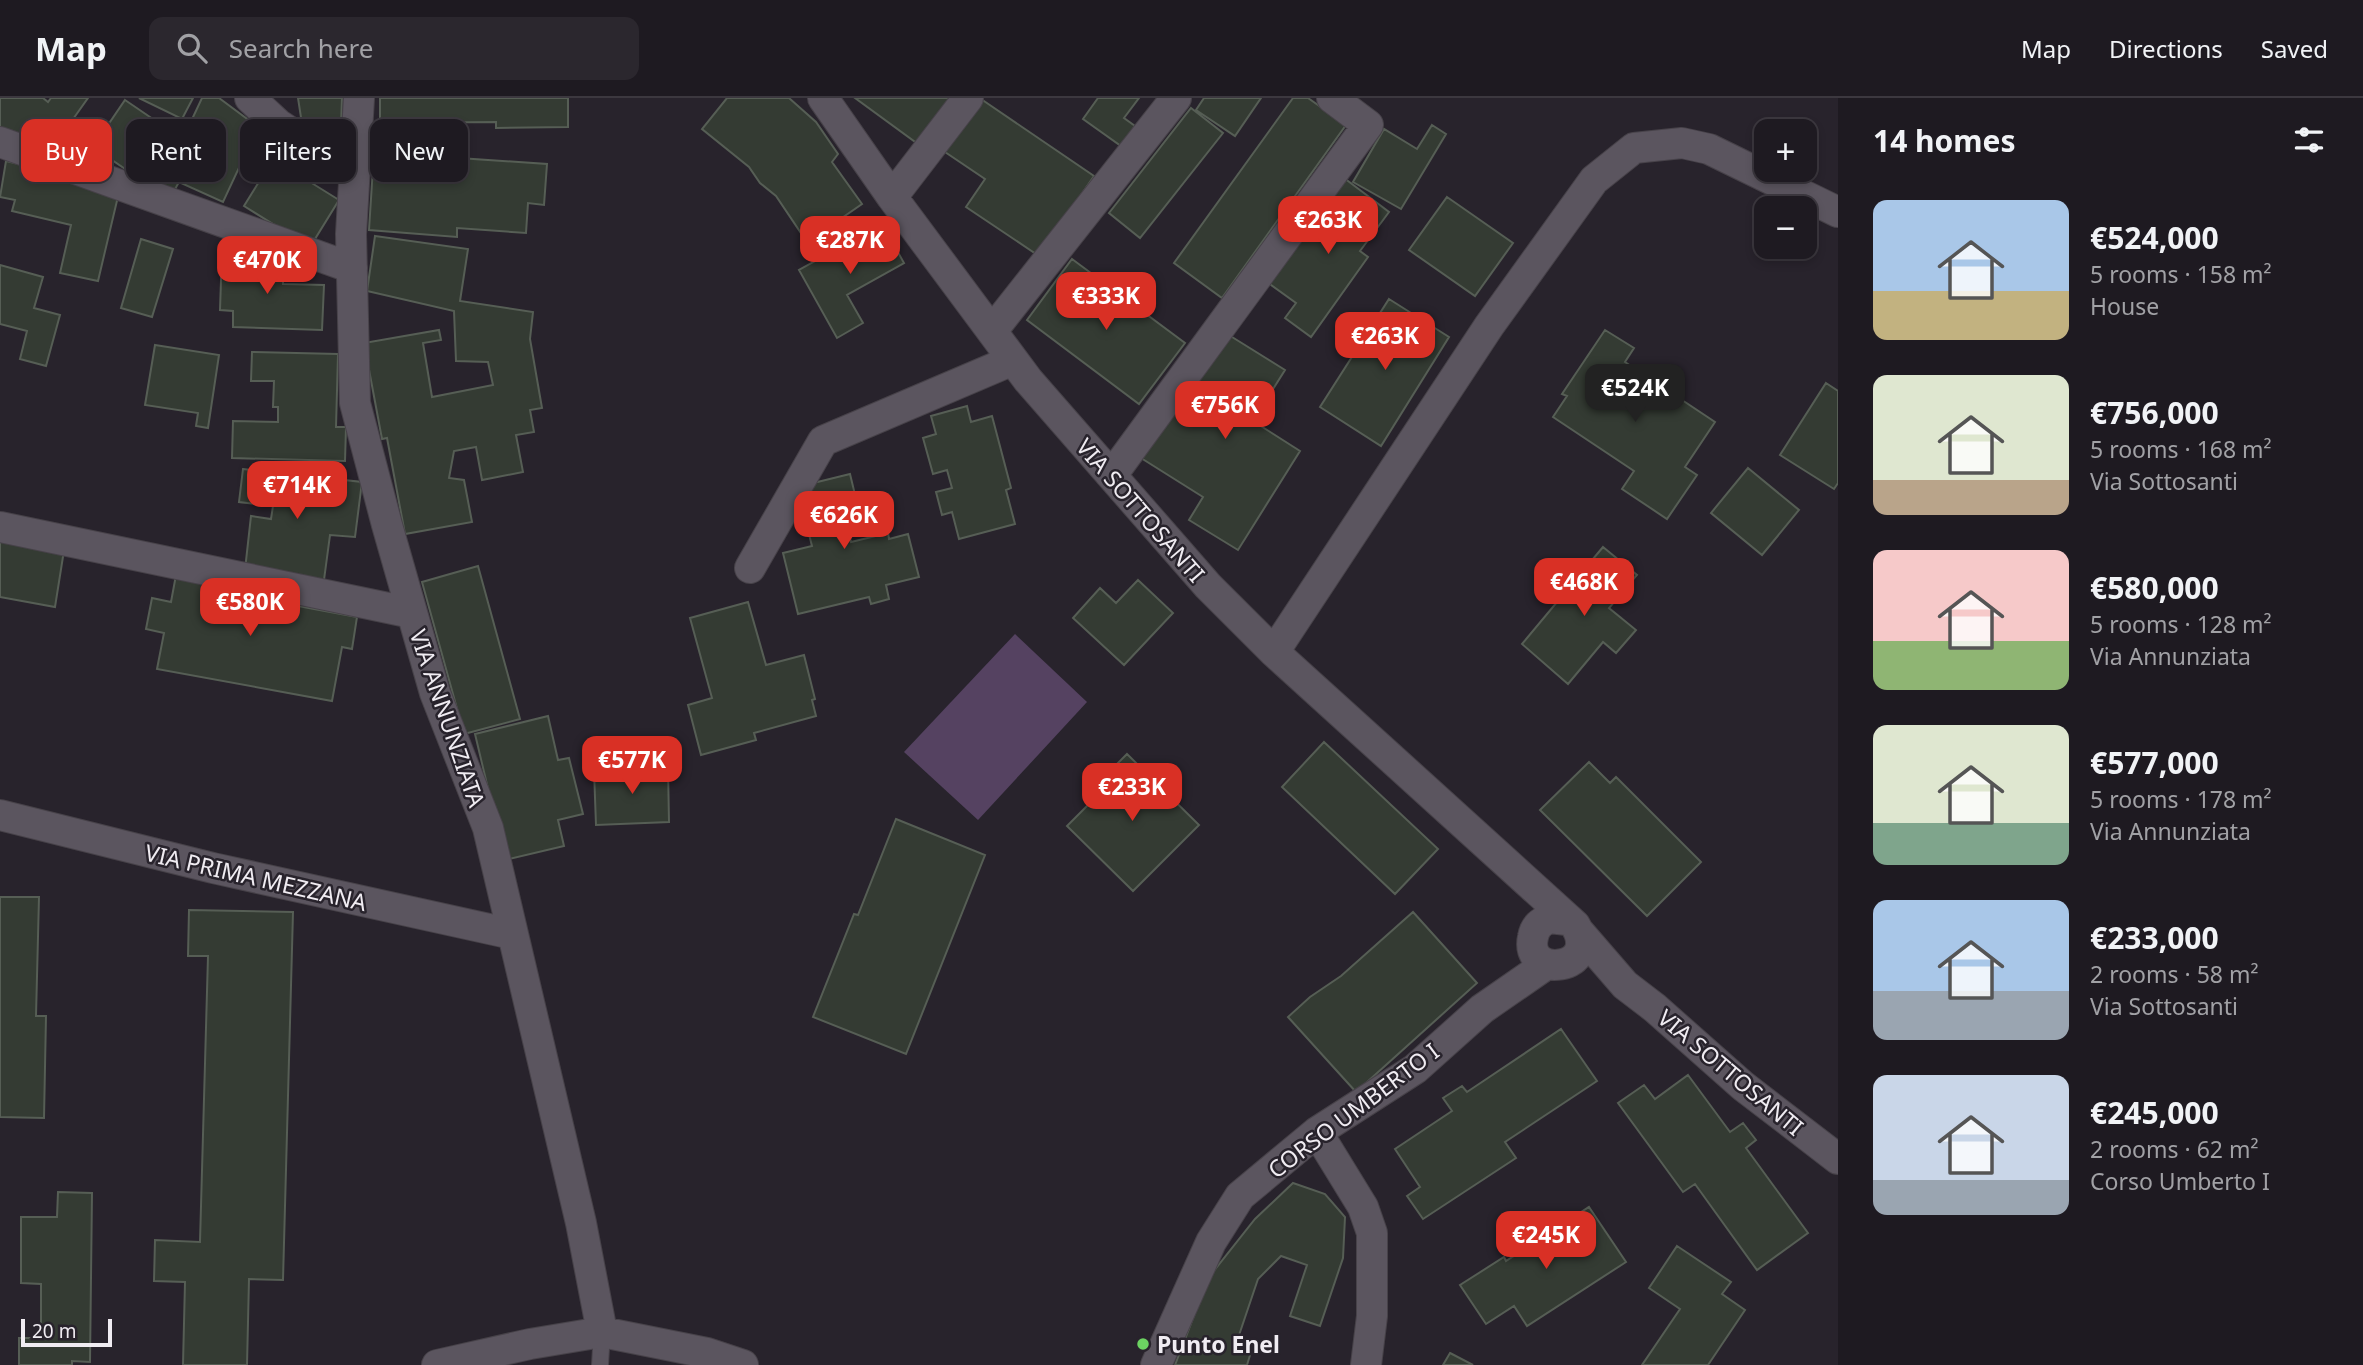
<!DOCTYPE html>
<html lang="en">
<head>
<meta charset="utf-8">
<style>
	:root { --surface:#1e1a21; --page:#2b272e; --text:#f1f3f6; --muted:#a1a1a5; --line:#3c383f; --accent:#d93025 }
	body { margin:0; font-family:"Noto Sans",sans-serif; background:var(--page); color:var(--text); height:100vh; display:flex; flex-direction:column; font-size:26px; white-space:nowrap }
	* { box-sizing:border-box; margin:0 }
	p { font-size:23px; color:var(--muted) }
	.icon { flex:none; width:38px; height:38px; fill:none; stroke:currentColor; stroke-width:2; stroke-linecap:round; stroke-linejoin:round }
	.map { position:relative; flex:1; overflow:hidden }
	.side { display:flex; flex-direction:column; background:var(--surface); width:525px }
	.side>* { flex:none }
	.top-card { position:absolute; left:21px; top:21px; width:665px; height:63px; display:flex; gap:14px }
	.tools { position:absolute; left:1754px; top:21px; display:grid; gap:14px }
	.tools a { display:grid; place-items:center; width:63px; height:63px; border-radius:14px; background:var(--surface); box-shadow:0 4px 10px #0003,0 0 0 2px var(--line); font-size:35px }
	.scale { position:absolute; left:21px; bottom:18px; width:91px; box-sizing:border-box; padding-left:7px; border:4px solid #f0ecf2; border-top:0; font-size:19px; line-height:24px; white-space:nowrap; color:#f0ecf2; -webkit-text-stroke:5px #28232c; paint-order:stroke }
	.price { position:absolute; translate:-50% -60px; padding:0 16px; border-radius:14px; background:var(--accent); color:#fff; font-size:23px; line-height:46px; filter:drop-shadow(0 2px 4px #0008) }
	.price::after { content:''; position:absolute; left:50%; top:42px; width:21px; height:16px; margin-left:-10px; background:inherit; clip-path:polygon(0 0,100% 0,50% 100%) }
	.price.current { background:#222; color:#fff }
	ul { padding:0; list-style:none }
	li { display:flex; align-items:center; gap:21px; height:175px; padding:0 35px }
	li span { display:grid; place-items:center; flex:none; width:196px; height:140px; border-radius:14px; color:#555 }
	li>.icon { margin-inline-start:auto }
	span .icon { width:84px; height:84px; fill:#fffc; stroke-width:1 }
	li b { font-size:30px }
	h2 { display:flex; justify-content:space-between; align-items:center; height:84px; padding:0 35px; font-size:30px }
	.pill { padding:0 24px; border-radius:14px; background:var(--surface); box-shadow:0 4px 10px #0003,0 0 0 2px var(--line); font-size:24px; line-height:63px }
	.pill.current { background:var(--accent); color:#fff }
	header { display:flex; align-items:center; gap:42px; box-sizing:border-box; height:98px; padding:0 35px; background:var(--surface); border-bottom:2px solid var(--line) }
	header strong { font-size:33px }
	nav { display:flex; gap:38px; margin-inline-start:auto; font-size:24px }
	.search { width:490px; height:63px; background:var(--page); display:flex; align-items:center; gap:18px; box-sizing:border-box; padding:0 24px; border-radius:14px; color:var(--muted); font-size:26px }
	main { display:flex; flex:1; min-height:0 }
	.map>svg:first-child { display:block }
</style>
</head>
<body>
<header>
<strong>Map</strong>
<div class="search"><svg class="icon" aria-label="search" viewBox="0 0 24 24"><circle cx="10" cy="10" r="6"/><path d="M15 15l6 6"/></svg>Search here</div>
<nav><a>Map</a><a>Directions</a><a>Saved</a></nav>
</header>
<main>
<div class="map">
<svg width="1838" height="1267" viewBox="0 0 1838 1267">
	<rect width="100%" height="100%" fill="#28232c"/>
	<path fill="#554261" d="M1015,536L1087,604L978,722L904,654Z"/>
	<path fill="#343b33" stroke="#565e55" stroke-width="2" d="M0,0H43L48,4L51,0H88L66,31L68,24L51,47L0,39Z
		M139,0H193L182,21Z
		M202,0H219L258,29L223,104L179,84L174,93L161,87Z
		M298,0H342L340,54L302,26Z
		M380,0H568V29L496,30V24L380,25Z
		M727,0H789L816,24L838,56L832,64L862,106L807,144L776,98L760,85L749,69L702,31Z
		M855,0H950L918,46Z
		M1098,0H1139L1124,20L1135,28L1121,48L1083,21Z
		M1204,0H1261L1235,38L1196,12Z
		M1293,0H1308L1346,27L1222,200L1174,165Z
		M981,1L1094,78L1039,158L966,109L985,81L945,54Z
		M125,2L169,32L137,79L93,49Z
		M1191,10L1223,35L1140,140L1109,115Z
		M1432,27L1446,36L1401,111L1353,84L1384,31L1417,51Z
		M375,38L431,42L430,58L547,66L544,107L528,105L526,135L457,130V139L369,132Z
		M273,61L339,102L310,149L244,108Z
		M6,63L120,90L98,183L60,175L71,127L12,113L15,102L0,99Z
		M1344,80L1389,114L1360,153L1368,159L1311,239L1285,220L1296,205L1267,184Z
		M1447,99L1513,145L1475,198L1409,152Z
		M882,126L904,165L847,197L863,225L837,240L799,172Z
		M375,138L468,151L460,203L533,214L530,241L542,310L530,312L534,334L516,337L523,374L482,382L476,349L454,353L449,380L464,382L472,424L405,436L387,340L382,341L364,245L439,232L441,242L423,245L432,299L493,287L488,264L456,263L454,213L367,193Z
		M141,141L173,151L152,219L121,210Z
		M222,153L257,154L256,168L283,169V186L324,187L322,232L233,229V213L220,212Z
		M1072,161L1185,245L1139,306L1027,222Z
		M0,167L43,179L34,210L60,217L46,268L20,261L27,233L0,226Z
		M1389,201L1449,239L1381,348L1320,309Z
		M1605,232L1634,250L1625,264L1715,324L1685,369L1697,377L1667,421L1622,391L1634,373L1553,319L1567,298L1562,296Z
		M1224,234L1285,272L1253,323L1300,353L1238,452L1189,422L1203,399L1141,360Z
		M155,247L219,257L208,330L196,328L198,315L145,307Z
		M252,254L338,256L336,329H346L345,363L232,360L233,323L278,324V309H273L274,283H251Z
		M1826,285L1838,293V385L1834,391L1780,357Z
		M967,308L971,324L992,318L1011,390L1006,392L1015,426L959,441L952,414L942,417L936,394L952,390L947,372L933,376L923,340L936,336L931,318Z
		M1748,370L1799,412L1762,457L1711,415Z
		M243,371L362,384L355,439L330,437L324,482L245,472L251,418L271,421L273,408L239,404Z
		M850,376L857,405L869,401L874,421L847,427L851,444L888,435L889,441L908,436L919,479L886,487L889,501L871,506L869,499L798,516L783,455L812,448L797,389Z
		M0,435L65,446L55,509L0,499Z
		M1603,449L1637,477L1609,510L1636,532L1616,555L1603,544L1568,586L1522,546Z
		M478,468L520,621L464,636L422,484Z
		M176,477L277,495L276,504L357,519L352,551L342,549L332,603L157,571L164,535L146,531L152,500L171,504Z
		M1138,482L1173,515L1124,567L1073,520L1100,490L1116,505Z
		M748,504L766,567L804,557L815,601L812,602L816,618L754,635L756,642L701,657L688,607L712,600L690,520Z
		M548,618L558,662L569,660L583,716L558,722L564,748L505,762L475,636Z
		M1324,644L1438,751L1395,796L1282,689Z
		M1127,656L1199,727L1133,793L1067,728L1102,693L1096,687Z
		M1589,664L1610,685L1616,679L1701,764L1647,818L1540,712Z
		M668,670L669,724L596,727L594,672Z
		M896,721L985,757L906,956L813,919L854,816L858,817Z
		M0,799H39L36,918H46L44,1020L0,1019Z
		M189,812L293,814L283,1182L249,1181L247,1267H183L185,1184L154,1183L155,1142L200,1144L208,858H188Z
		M1413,814L1477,885L1356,994L1288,919L1310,899L1341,878Z
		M1561,931L1597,983L1505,1044L1516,1060L1423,1121L1407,1098L1420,1089L1395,1051L1452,1013L1443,1000L1462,988L1467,994Z
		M1688,977L1730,1034L1743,1025L1756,1042L1746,1050L1808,1135L1757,1172L1695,1086L1683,1094L1618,1005L1644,987L1655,1001Z
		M1293,1085L1325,1096L1345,1119L1343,1160L1320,1228L1290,1218L1307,1167L1281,1158L1258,1181L1235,1249L1251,1254L1247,1267H1175L1209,1179L1255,1121Z
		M58,1094L92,1095L90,1264L72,1263V1267H19V1240H41V1186L21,1185V1119H57Z
		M1589,1109L1626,1164L1527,1228L1514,1208L1486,1226L1460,1187L1504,1159L1506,1163Z
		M1677,1148L1731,1184L1722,1196L1745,1212L1708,1267H1642L1680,1211L1649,1190Z
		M1450,1255L1473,1267H1443Z"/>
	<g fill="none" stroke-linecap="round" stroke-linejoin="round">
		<g stroke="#474249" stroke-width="18">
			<path id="lane" d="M600,1267L602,1234"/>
		</g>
		<g stroke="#474249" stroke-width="32">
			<path id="street" d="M250,0L278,26L354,76
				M359,0L351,136L355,305L387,427L435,595L488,730L581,1125L602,1234
				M823,0L892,99L1028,282L1208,488L1274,554L1575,827C1603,873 1523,882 1533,839C1535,828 1541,824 1550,820L1567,822
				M0,44L352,170
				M892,99L968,0
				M992,233L1176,0
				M1110,376L1112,377L1368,27L1332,0
				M0,429L412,515
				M750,470L823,343L1013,262
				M1274,554L1489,228L1594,82L1634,50L1682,45L1709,51L1838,114
				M0,717L213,770L512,836
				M1580,835L1625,887L1655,910L1743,988L1838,1061
				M1317,1034L1363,1109L1372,1135V1218L1366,1267
				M437,1267L530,1246L602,1234L707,1255L743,1267
				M1156,1267L1211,1144L1240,1098L1317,1034L1415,971L1482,911L1547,866"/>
		</g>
		<use href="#lane" stroke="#5b555f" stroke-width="16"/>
		<use href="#street" stroke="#5b555f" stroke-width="30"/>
	</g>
	<circle fill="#6cd362" stroke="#28232c" stroke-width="2.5" cx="1143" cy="1246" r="7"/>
	<g text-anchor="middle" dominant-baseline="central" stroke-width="5" stroke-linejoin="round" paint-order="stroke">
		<g font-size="23" fill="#f0ecf2" stroke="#28232c">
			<text transform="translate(1141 412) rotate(49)">VIA SOTTOSANTI</text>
			<text transform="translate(448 620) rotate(71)">VIA ANNUNZIATA</text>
			<text transform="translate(256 779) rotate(13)">VIA PRIMA MEZZANA</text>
			<text transform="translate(1731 974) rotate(40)">VIA SOTTOSANTI</text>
			<text transform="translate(1353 1012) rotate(-37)">CORSO UMBERTO I</text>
		</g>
		<g font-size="23" font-weight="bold" fill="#f0ecf2" stroke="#28232c" text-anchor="start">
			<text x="1157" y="1246">Punto Enel</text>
		</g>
	</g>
</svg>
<div class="tools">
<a>+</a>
<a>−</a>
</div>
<div class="scale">20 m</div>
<b class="price" style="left:1328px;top:158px">€263K</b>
<b class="price" style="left:850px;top:178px">€287K</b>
<b class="price" style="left:267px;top:198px">€470K</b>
<b class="price" style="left:1106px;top:234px">€333K</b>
<b class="price" style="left:1385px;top:274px">€263K</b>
<b class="price current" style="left:1635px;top:326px">€524K</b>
<b class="price" style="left:1225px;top:343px">€756K</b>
<b class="price" style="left:297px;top:423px">€714K</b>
<b class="price" style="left:844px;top:453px">€626K</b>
<b class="price" style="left:1584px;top:520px">€468K</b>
<b class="price" style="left:250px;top:540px">€580K</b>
<b class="price" style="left:632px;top:698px">€577K</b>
<b class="price" style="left:1132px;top:725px">€233K</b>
<b class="price" style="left:1546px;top:1173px">€245K</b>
<div class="top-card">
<a class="pill current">Buy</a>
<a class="pill">Rent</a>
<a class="pill">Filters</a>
<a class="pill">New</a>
</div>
</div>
<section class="side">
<h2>14 homes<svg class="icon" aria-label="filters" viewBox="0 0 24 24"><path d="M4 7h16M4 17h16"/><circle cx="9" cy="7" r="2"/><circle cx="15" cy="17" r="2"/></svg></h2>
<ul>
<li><span style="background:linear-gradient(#a9c7e8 65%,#c2b280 0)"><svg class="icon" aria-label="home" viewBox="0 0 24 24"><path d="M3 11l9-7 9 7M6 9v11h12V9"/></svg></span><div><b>€524,000</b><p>5 rooms · 158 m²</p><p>House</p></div></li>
<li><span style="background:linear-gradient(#dfe7d0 75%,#b9a48a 0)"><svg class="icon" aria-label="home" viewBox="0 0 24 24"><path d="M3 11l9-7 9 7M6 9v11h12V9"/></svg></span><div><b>€756,000</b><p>5 rooms · 168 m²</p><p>Via Sottosanti</p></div></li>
<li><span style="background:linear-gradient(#f6c9c9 65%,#8fb573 0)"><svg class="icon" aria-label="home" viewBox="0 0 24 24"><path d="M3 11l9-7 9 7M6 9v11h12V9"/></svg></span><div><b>€580,000</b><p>5 rooms · 128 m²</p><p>Via Annunziata</p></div></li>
<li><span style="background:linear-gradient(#dfe7d0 70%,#7fa58c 0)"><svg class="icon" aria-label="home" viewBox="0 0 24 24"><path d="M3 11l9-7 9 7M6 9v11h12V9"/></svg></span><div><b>€577,000</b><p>5 rooms · 178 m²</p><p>Via Annunziata</p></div></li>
<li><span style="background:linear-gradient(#a9c7e8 65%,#9aa5b1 0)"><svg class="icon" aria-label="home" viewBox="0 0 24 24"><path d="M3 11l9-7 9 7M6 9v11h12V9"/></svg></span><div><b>€233,000</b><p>2 rooms · 58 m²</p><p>Via Sottosanti</p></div></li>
<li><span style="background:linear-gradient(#c9d6e8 75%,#9aa5b1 0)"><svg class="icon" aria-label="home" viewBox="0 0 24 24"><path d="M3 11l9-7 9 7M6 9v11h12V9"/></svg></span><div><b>€245,000</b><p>2 rooms · 62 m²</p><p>Corso Umberto I</p></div></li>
</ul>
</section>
</main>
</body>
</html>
